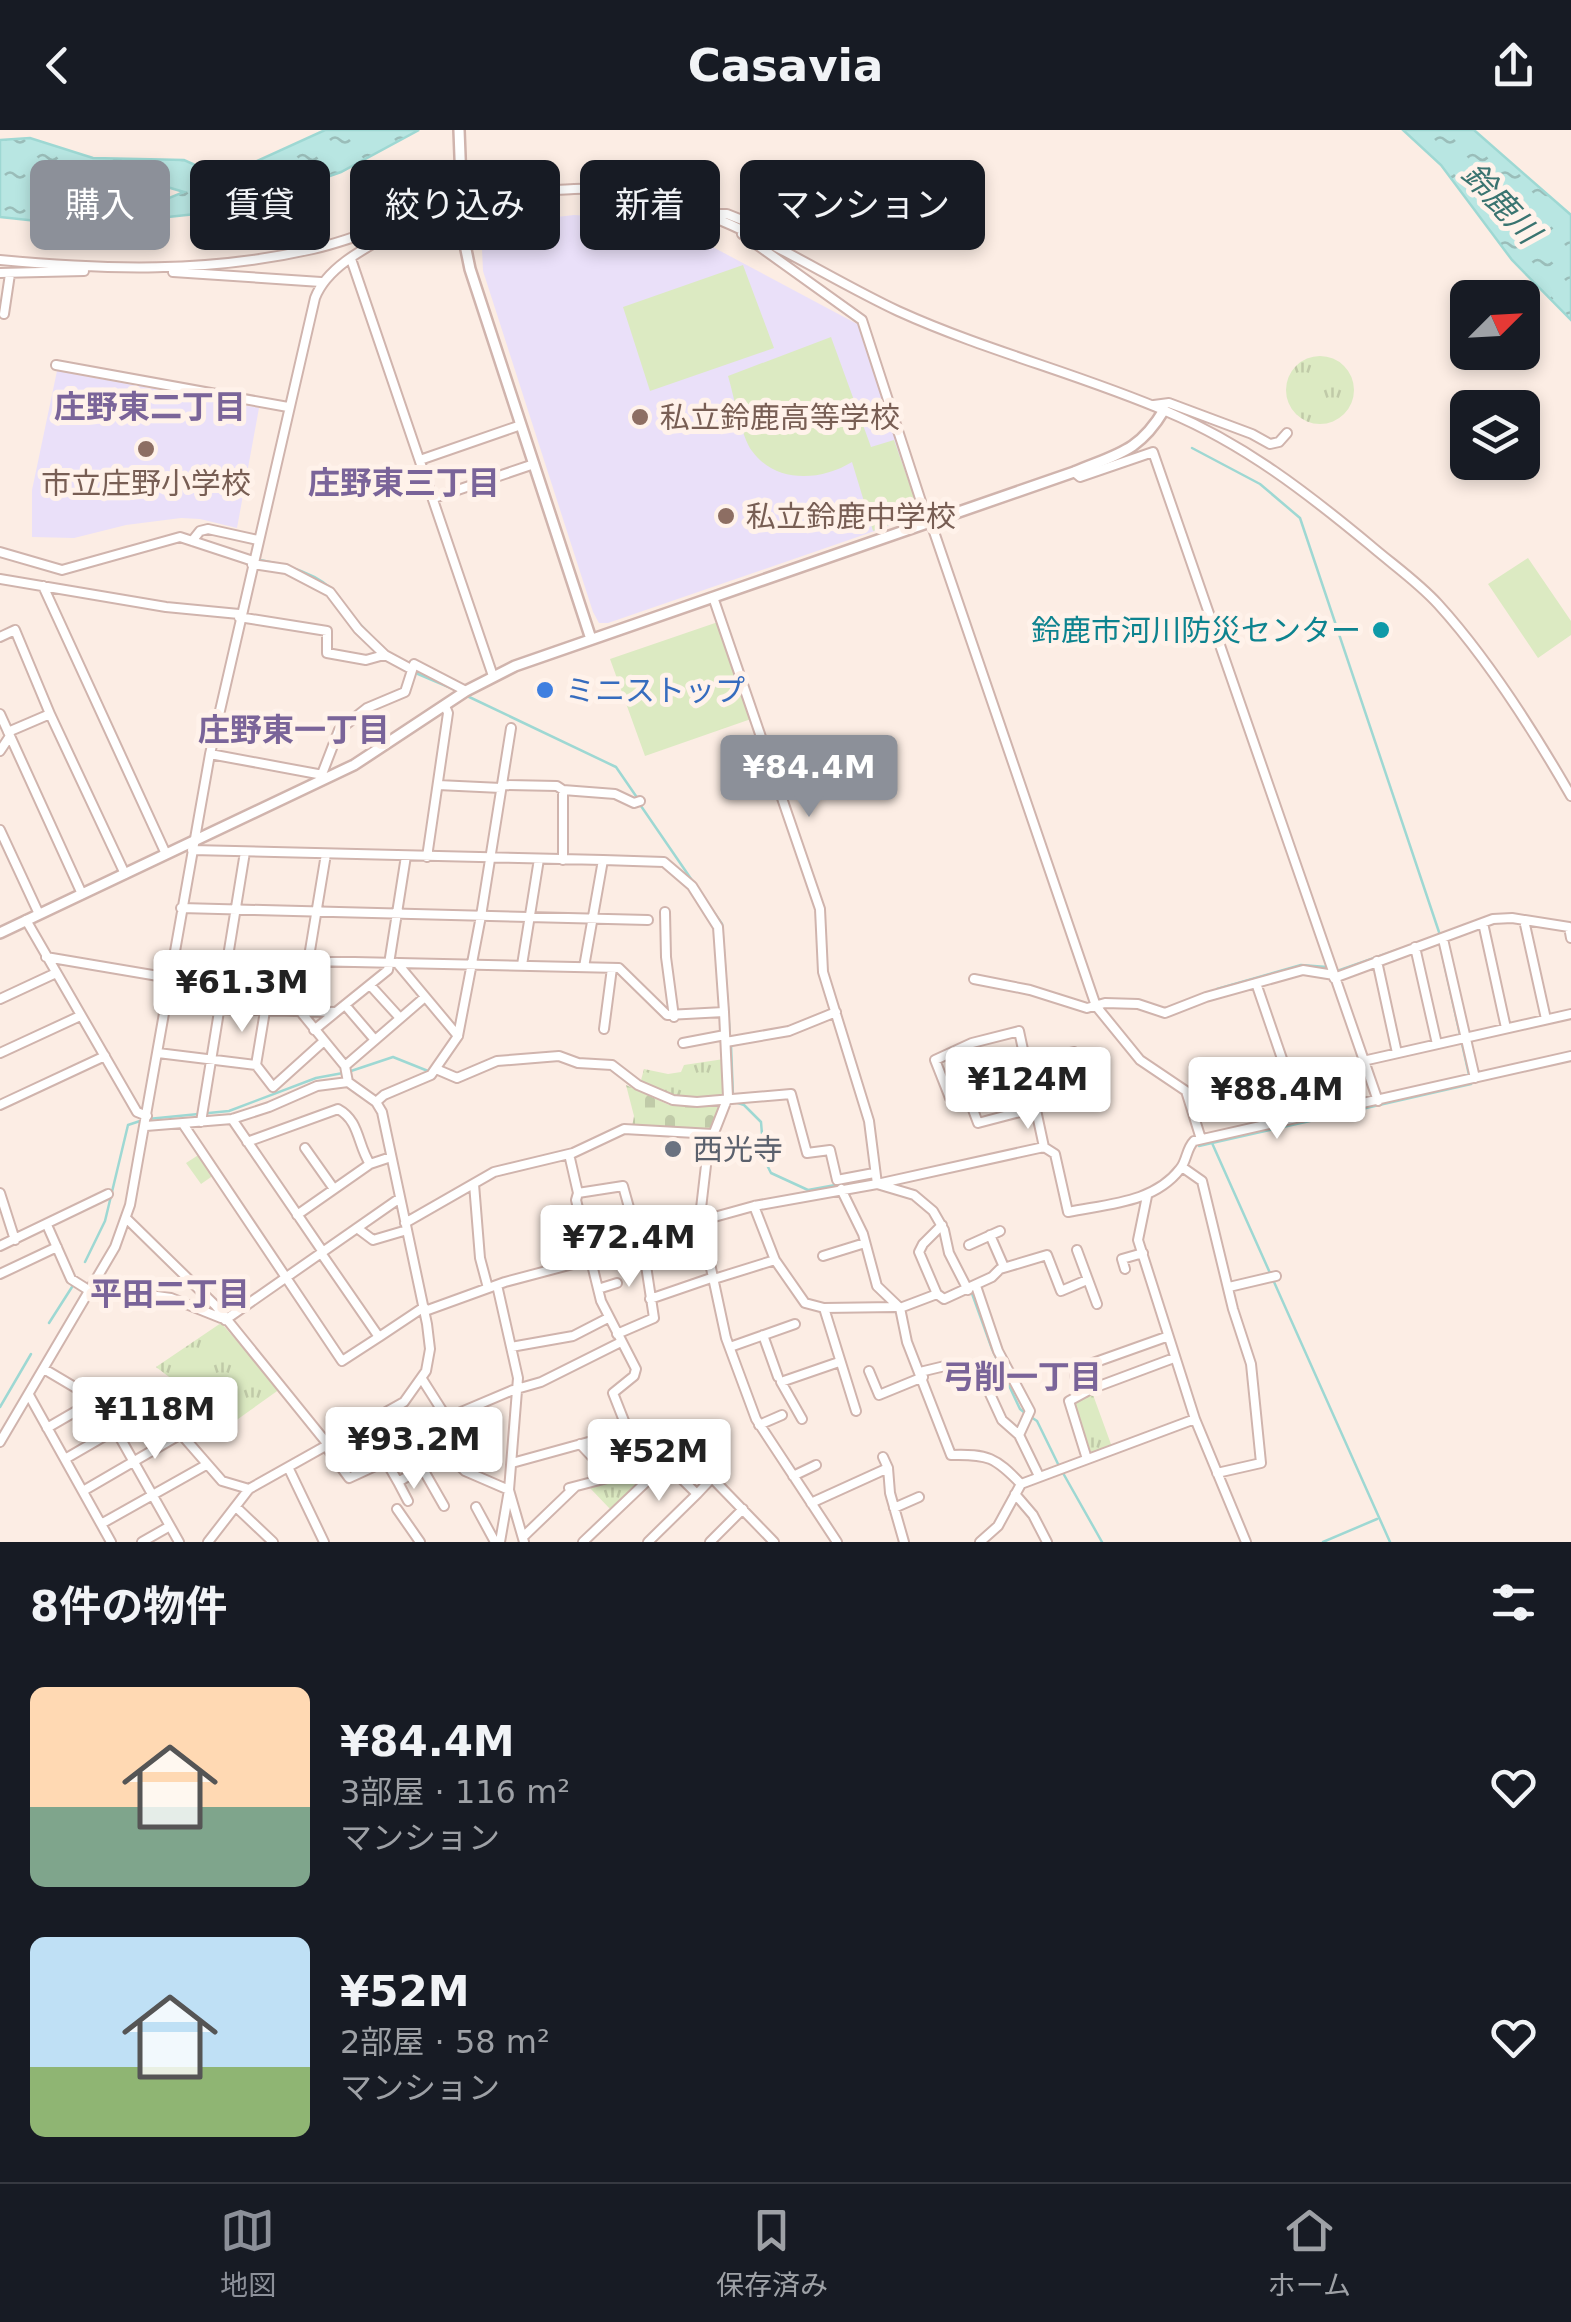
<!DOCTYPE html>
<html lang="ja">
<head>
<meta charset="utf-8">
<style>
	:root { --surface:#171b24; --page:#242831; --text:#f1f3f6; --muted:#9ea1a6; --line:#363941; --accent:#8c9099 }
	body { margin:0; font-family:"DejaVu Sans","Noto Sans JP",sans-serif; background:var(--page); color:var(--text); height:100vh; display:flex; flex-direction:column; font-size:38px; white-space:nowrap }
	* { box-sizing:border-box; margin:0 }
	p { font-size:32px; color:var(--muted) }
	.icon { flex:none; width:55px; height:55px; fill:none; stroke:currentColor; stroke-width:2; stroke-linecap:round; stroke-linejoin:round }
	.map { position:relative; height:1412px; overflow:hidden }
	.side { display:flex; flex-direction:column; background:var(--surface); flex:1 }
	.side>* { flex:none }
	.top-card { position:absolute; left:30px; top:30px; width:1000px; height:90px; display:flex; gap:20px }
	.needle { width:65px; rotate:66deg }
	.fabs { position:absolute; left:1450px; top:150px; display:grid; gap:20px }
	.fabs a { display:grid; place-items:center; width:90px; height:90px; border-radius:15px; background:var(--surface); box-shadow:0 5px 15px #0003; font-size:50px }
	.price { position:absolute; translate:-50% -85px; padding:0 22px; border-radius:10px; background:#fff; color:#222; font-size:32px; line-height:65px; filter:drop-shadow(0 2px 5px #0008) }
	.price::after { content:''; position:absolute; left:50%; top:60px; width:30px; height:22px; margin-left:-15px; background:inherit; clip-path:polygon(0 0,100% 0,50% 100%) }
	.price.current { background:var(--accent); color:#fff }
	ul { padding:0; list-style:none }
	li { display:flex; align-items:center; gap:30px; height:250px; padding:0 30px }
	li span { display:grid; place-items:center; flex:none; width:280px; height:200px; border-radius:15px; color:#555 }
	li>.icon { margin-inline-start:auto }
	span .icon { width:120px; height:120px; fill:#fffc; stroke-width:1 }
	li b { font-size:42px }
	h2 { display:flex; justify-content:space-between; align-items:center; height:120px; padding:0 30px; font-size:42px }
	.pill { padding:0 35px; border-radius:15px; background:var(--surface); box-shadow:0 5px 15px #0003; font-size:35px; line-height:90px }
	.pill.current { background:var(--accent); color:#fff }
	header { display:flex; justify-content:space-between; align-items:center; height:130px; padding:0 30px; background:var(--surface); font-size:45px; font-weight:700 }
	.dock { display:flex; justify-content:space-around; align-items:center; height:140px; border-top:2px solid var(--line); background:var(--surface); font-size:28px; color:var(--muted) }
	.dock a { display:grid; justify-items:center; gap:5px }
	.dock .current { color:var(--accent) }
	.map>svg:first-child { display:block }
</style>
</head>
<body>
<header><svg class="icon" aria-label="back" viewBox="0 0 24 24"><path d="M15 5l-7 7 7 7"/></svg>Casavia<svg class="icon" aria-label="share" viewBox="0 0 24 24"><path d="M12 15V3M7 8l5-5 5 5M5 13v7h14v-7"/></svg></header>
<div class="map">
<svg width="1571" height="1412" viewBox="0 0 1571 1412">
	<defs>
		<pattern id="cemetery-stones" width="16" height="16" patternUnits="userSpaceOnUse" patternTransform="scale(2.5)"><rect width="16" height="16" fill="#dceac2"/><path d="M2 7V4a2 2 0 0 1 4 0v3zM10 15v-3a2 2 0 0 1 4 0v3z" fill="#c0caa8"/></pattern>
		<pattern id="park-tufts" width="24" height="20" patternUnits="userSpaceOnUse" patternTransform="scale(2.5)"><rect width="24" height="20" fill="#dceac2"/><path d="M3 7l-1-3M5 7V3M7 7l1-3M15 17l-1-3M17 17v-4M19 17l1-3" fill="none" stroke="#c0caa8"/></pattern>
		<pattern id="water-ripples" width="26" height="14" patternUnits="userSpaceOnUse" patternTransform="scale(2.5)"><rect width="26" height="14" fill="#b8e6e2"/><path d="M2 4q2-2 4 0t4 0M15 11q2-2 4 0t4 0" fill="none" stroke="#9abdb9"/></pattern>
	</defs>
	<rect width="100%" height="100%" fill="#fcede4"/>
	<path fill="#eae0f9" d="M574,85L622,88L679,99L859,195L924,384L608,493H599L593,482L483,141L481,96Z
		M57,241L259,278L237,398L200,389L181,388L126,395L74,408L32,407V360Z"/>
	<path fill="#dceac2" d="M743,135L774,218L650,261L623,177Z
		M831,207L871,317L894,310L920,384L873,401L852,332C821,351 776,354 752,321C741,306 734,266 728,246Z
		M1528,428L1571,491V505L1538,528L1488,454Z
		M718,492L751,589L645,626L610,529Z"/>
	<path fill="url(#cemetery-stones)" d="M626,955L669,975H720L710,1000L632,997L634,986Z"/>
	<path fill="url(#park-tufts)" d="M1286 260a34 34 0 1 1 68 0a34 34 0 1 1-68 0Z
		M724,929L726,963L723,966C685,972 675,964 640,954L644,939L668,944L681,942L684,935Z
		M200,1024L214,1045L201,1054L186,1033Z
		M221,1193L280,1259L231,1294L156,1237Z
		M1092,1262L1112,1317L1091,1324L1087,1320L1073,1277L1074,1271Z
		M646,1342L648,1345L611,1380L589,1357Z"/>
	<path fill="url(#water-ripples)" stroke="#9ed8d3" stroke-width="2.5" fill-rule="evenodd" d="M325,0H419L341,42L233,80L84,96L0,87V10L30,8L93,28L184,30L222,47ZM140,49L184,62L135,82L123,76L92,83L102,67L124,61Z
		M1403,0H1474L1571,85V190L1512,130L1441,35Z"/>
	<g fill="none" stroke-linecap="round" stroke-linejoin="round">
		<path stroke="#9ed8d3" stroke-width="2.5" d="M1192,318L1260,354L1300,388L1440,805L1337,841
			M260,430C288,435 328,446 343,473
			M357,491L386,521L399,529
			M418,544L458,561
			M465,565L616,637L638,669
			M641,676L722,794L730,907
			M1440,815L1469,945
			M1217,859L1301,835L1327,837
			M1110,900L1137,932L1149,940
			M731,915L733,967
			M351,941L393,927L428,941
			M735,972L744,975L761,992L764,1029L771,1043L808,1060L868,1049
			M1353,981L1471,954
			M148,989L229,981L316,948L343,943
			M1195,1003L1199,1016L1212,1013L1390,1412
			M1212,1013L1341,984
			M85,1132L105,1091L128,995L140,991
			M970,1158L992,1219L1020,1279L1025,1283
			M49,1193L72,1157
			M0,1277L31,1224
			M1031,1287L1037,1291L1059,1336
			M1063,1343L1102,1412
			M1323,1412L1377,1389"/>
		<g stroke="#d0b4ad" stroke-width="12">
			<path id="minor" d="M715,84H727L802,114L812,106
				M742,104L862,190L928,393
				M351,129L493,546
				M0,130C106,140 208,143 313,119C363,108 409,84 458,71C495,61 536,61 574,59C695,55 794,132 898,181C986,221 1080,244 1168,282C1244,314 1306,362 1370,415C1392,434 1418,452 1438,474C1489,530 1533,600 1571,666
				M173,142L321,152
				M0,143L84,141
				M4,184L10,144
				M56,235L288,277
				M1154,275L1169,273L1252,304L1270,314L1279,312L1287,303
				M420,330L521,295
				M1074,342L1080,347L1153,322L1378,971
				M434,368L534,334
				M931,393L1096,876L1140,930L1186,961L1201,1009
				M192,411L200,401L208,399L258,410
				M0,422L62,440L180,407L253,431
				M252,434L286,439L330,462L358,499L385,525L411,539
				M0,449L166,477L239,484
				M43,456L166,724
				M713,467L820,779L823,842L869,991L877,1054
				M239,487L327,501V523L366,530L384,525
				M0,507L15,500L50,584L8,602
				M0,584L82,764
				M50,584L125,744
				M0,621L10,606
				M210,624L323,645
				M322,644L339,600L367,578L405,562L414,534L466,561
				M438,655L501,658
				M502,655L557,656L563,660V730
				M563,660L615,664L634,673L640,671
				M0,700L39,784
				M192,720L603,730L584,837
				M326,724L300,881L345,936L348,952
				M427,727L448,583L445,576
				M603,730L664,732L692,756L718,797L724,882
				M181,778L648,790
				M665,782L666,827L674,887
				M26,790L137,982L147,986
				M1524,790L1546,889
				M1483,793L1506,898
				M1443,809L1475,948
				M1415,817L1437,914
				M46,827L170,848
				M173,828L619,838L667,885L724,882L728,967L708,1018L700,1087L726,1208L756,1289L837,1412
				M1377,831L1397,923
				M397,833L458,906
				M522,835L539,729
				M1334,848L1493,789L1512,788L1569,797L1571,808
				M974,849L1030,860L1087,878L1105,873L1138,874L1165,883L1206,867L1303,840L1334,845
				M1256,853L1302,987
				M370,855L400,888
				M0,869L56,843
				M345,875L375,910
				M166,878L336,882L388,840L406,726
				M604,899L612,838
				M314,900L336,882
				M726,912L789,901L836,882
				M683,913L725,905
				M0,923L80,886
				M158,923L256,935L273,957L324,911
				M1363,931L1571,884
				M1026,932L1074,922
				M256,935L265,881
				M345,936L425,867
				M436,939L457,948L497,931L559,926L578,933L612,935L638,955L673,970L697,972L791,964L807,1023L830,1020L837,1050L874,1043
				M1027,941L977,956L950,968L935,930L972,913L1019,901L1044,1017
				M966,961L978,993L1035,978
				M376,972L384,965L431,945L458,906L481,786L511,598
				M0,975L105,926
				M232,989L323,1122
				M201,992L245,722
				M183,994L342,1231L379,1207L321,1123
				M146,996L232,989L269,977L317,956L348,952L376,972L382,982L427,1194L430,1219L426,1241L404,1272L249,1359L208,1412
				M247,1012L338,979C360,991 357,1014 370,1034
				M305,1018L334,1059
				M569,1024L578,1063L576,1070L601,1171L636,1239L634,1246L613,1263L628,1301
				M1182,1037L1202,1051L1233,1179L1251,1234L1261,1333L1217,1343
				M474,1054L480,1128L488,1158
				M877,1054L914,1065L933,1081L944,1100L949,1123L968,1160
				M841,1059L863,1104L877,1156L900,1178L907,1212L951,1325C988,1324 995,1327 1021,1354
				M0,1063L15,1110
				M578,1063L623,1056L640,1117
				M1147,1066L1138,1110L1195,1289L1246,1412
				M754,1076L775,1130L805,1173L824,1178L856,1281
				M297,1085L370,1034L391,1027
				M126,1088L216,1176L330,1317
				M405,1093L494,1042L573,1023L624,999L713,1004
				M47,1095L71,1149L90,1161
				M357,1098L373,1110L407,1100
				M990,1105L1004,1137
				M969,1115L1000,1101
				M0,1116L108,1064
				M1077,1120L1097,1174
				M823,1126L865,1113
				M1125,1139L1122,1129L1143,1123
				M0,1144L57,1117
				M714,1149L775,1130
				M497,1155L518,1248L509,1360L500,1412
				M976,1156L998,1221L1030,1281L1019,1305L1039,1346
				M93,1157L171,1168L221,1188
				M1229,1157L1276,1146
				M598,1159L617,1153
				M937,1164L919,1122L923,1114L942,1095
				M650,1169L714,1147
				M824,1178L895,1177
				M900,1178L937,1164L944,1169L992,1147L1000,1139L1047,1125L1061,1161L1087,1150
				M425,1181L505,1152L667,1109L707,1089L754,1076L877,1054L1044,1017L1055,1024L1068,1082C1107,1074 1154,1073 1180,1039C1187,1031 1186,1019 1194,1011L1571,926
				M225,1190L400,1068
				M617,1204L654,1188L643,1116
				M763,1205L778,1247
				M379,1207L424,1177
				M511,1217L573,1206L608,1188
				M730,1217L795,1194
				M44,1239L120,1284L171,1297L181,1304L222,1351L249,1359
				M979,1240L1002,1290L1019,1305
				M869,1241L879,1265L923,1247
				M920,1242L949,1235
				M422,1249L462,1312
				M1081,1264L1075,1246L1079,1238L1166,1207
				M29,1265L111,1412
				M100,1272L179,1412
				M392,1282L418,1330L441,1318L465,1341L509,1360L524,1412
				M447,1288L513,1260L541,1252L621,1212
				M802,1289L781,1252L839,1232
				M759,1295L782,1285
				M47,1298L97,1269
				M0,1312L115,1117L130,1075L210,624L315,168C329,131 381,111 414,91
				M707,1312L717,1337L712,1348
				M580,1314L611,1347
				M327,1318L349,1348L386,1331L398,1352L422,1338
				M883,1327L888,1338L890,1363L904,1412
				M65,1329L115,1300
				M1087,1329L1069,1271L1091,1259L1174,1228
				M512,1333L632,1300L697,1364L712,1348L774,1412
				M420,1334L444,1376
				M289,1339L324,1412
				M793,1346L816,1335
				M398,1352L408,1371
				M569,1358L661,1334
				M83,1361L181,1304
				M1015,1364L1033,1385L1047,1412
				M811,1373L888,1338
				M236,1377L273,1412
				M476,1377L495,1412
				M894,1378L919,1367
				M397,1379L420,1412
				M101,1394L206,1335
				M523,1407L575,1357
				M142,1412L170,1396
				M583,1412L666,1333
				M648,1412L697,1364
				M710,1412L743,1379
				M980,1412L998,1396L1021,1354L1195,1289"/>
		</g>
		<g stroke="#d0b4ad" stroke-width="14">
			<path id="tertiary" d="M459,0L463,105L470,139L591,509
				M0,803L354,635L466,561L515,536L1074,342C1117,324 1139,322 1164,280"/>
		</g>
		<use href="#minor" stroke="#fff" stroke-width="8"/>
		<use href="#tertiary" stroke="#fff" stroke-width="9"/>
	</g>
	<g fill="#8d6e63" stroke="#fff2ea" stroke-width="4">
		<circle cx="640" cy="287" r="10"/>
		<circle cx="146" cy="319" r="10"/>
		<circle cx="726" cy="386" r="10"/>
	</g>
	<circle fill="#0f9aa8" stroke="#fff2ea" stroke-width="4" cx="1381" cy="500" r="10"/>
	<circle fill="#3f7fe0" stroke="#fff2ea" stroke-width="4" cx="545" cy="560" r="10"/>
	<circle fill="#6b7280" stroke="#fff2ea" stroke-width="4" cx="673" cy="1019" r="10"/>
	<g text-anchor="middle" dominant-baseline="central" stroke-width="10" stroke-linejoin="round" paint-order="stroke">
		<g font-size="30" fill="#785e54" stroke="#fff2ea" text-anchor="start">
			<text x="660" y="287">私立鈴鹿高等学校</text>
			<text x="146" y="353" text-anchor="middle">市立庄野小学校</text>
			<text x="746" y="386">私立鈴鹿中学校</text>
		</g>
		<g font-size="30" fill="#0d838f" stroke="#fff2ea" text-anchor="end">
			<text x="1361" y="500">鈴鹿市河川防災センター</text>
		</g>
		<g font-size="30" fill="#366cbe" stroke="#fff2ea" text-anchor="start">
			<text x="565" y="560">ミニストップ</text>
		</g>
		<g font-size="30" fill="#5b616d" stroke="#fff2ea" text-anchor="start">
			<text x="693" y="1019">西光寺</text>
		</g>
		<g font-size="32" font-style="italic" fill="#3a7470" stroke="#fff2ea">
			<text transform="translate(1501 73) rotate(47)">鈴鹿川</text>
		</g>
		<g font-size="32" font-weight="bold" fill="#7a6499" stroke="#fff2ea">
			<text x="150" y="277">庄野東二丁目</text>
			<text x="404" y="353">庄野東三丁目</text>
			<text x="294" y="600">庄野東一丁目</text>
			<text x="170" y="1164">平田二丁目</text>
			<text x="1022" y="1247">弓削一丁目</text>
		</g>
	</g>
</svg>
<div class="fabs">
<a><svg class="needle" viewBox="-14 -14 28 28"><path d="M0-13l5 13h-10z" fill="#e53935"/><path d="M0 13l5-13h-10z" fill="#9ea1a6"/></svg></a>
<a><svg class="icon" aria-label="layers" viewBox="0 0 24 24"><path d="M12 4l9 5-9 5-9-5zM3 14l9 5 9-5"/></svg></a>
</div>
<b class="price current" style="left:809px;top:690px">¥84.4M</b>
<b class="price" style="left:242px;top:905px">¥61.3M</b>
<b class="price" style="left:1028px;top:1002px">¥124M</b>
<b class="price" style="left:1277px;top:1012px">¥88.4M</b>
<b class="price" style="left:629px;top:1160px">¥72.4M</b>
<b class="price" style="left:155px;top:1332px">¥118M</b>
<b class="price" style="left:414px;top:1362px">¥93.2M</b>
<b class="price" style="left:659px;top:1374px">¥52M</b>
<div class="top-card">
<a class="pill current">購入</a>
<a class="pill">賃貸</a>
<a class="pill">絞り込み</a>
<a class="pill">新着</a>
<a class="pill">マンション</a>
</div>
</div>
<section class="side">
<h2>8件の物件<svg class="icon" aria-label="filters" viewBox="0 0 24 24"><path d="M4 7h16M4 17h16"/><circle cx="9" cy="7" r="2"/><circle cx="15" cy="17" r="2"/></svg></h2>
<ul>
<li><span style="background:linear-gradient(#ffd9b3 60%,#7fa58c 0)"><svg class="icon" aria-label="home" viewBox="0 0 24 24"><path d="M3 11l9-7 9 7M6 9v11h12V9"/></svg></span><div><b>¥84.4M</b><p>3部屋 · 116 m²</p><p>マンション</p></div><svg class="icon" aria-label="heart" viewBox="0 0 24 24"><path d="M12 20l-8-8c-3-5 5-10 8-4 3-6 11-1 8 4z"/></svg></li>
<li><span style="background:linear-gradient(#bfe0f5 65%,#8fb573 0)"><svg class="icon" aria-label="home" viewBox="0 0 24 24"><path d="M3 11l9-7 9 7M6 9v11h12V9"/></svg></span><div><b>¥52M</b><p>2部屋 · 58 m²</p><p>マンション</p></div><svg class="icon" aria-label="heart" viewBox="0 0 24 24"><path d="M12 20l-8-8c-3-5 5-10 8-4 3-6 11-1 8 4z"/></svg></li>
</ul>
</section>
<nav class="dock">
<a class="current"><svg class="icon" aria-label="map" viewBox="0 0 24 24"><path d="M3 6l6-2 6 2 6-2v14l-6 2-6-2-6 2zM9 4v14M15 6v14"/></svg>地図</a>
<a><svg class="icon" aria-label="saved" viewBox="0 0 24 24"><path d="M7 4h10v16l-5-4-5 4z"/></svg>保存済み</a>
<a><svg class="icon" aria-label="home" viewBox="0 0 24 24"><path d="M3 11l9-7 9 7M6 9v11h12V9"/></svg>ホーム</a>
</nav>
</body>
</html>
